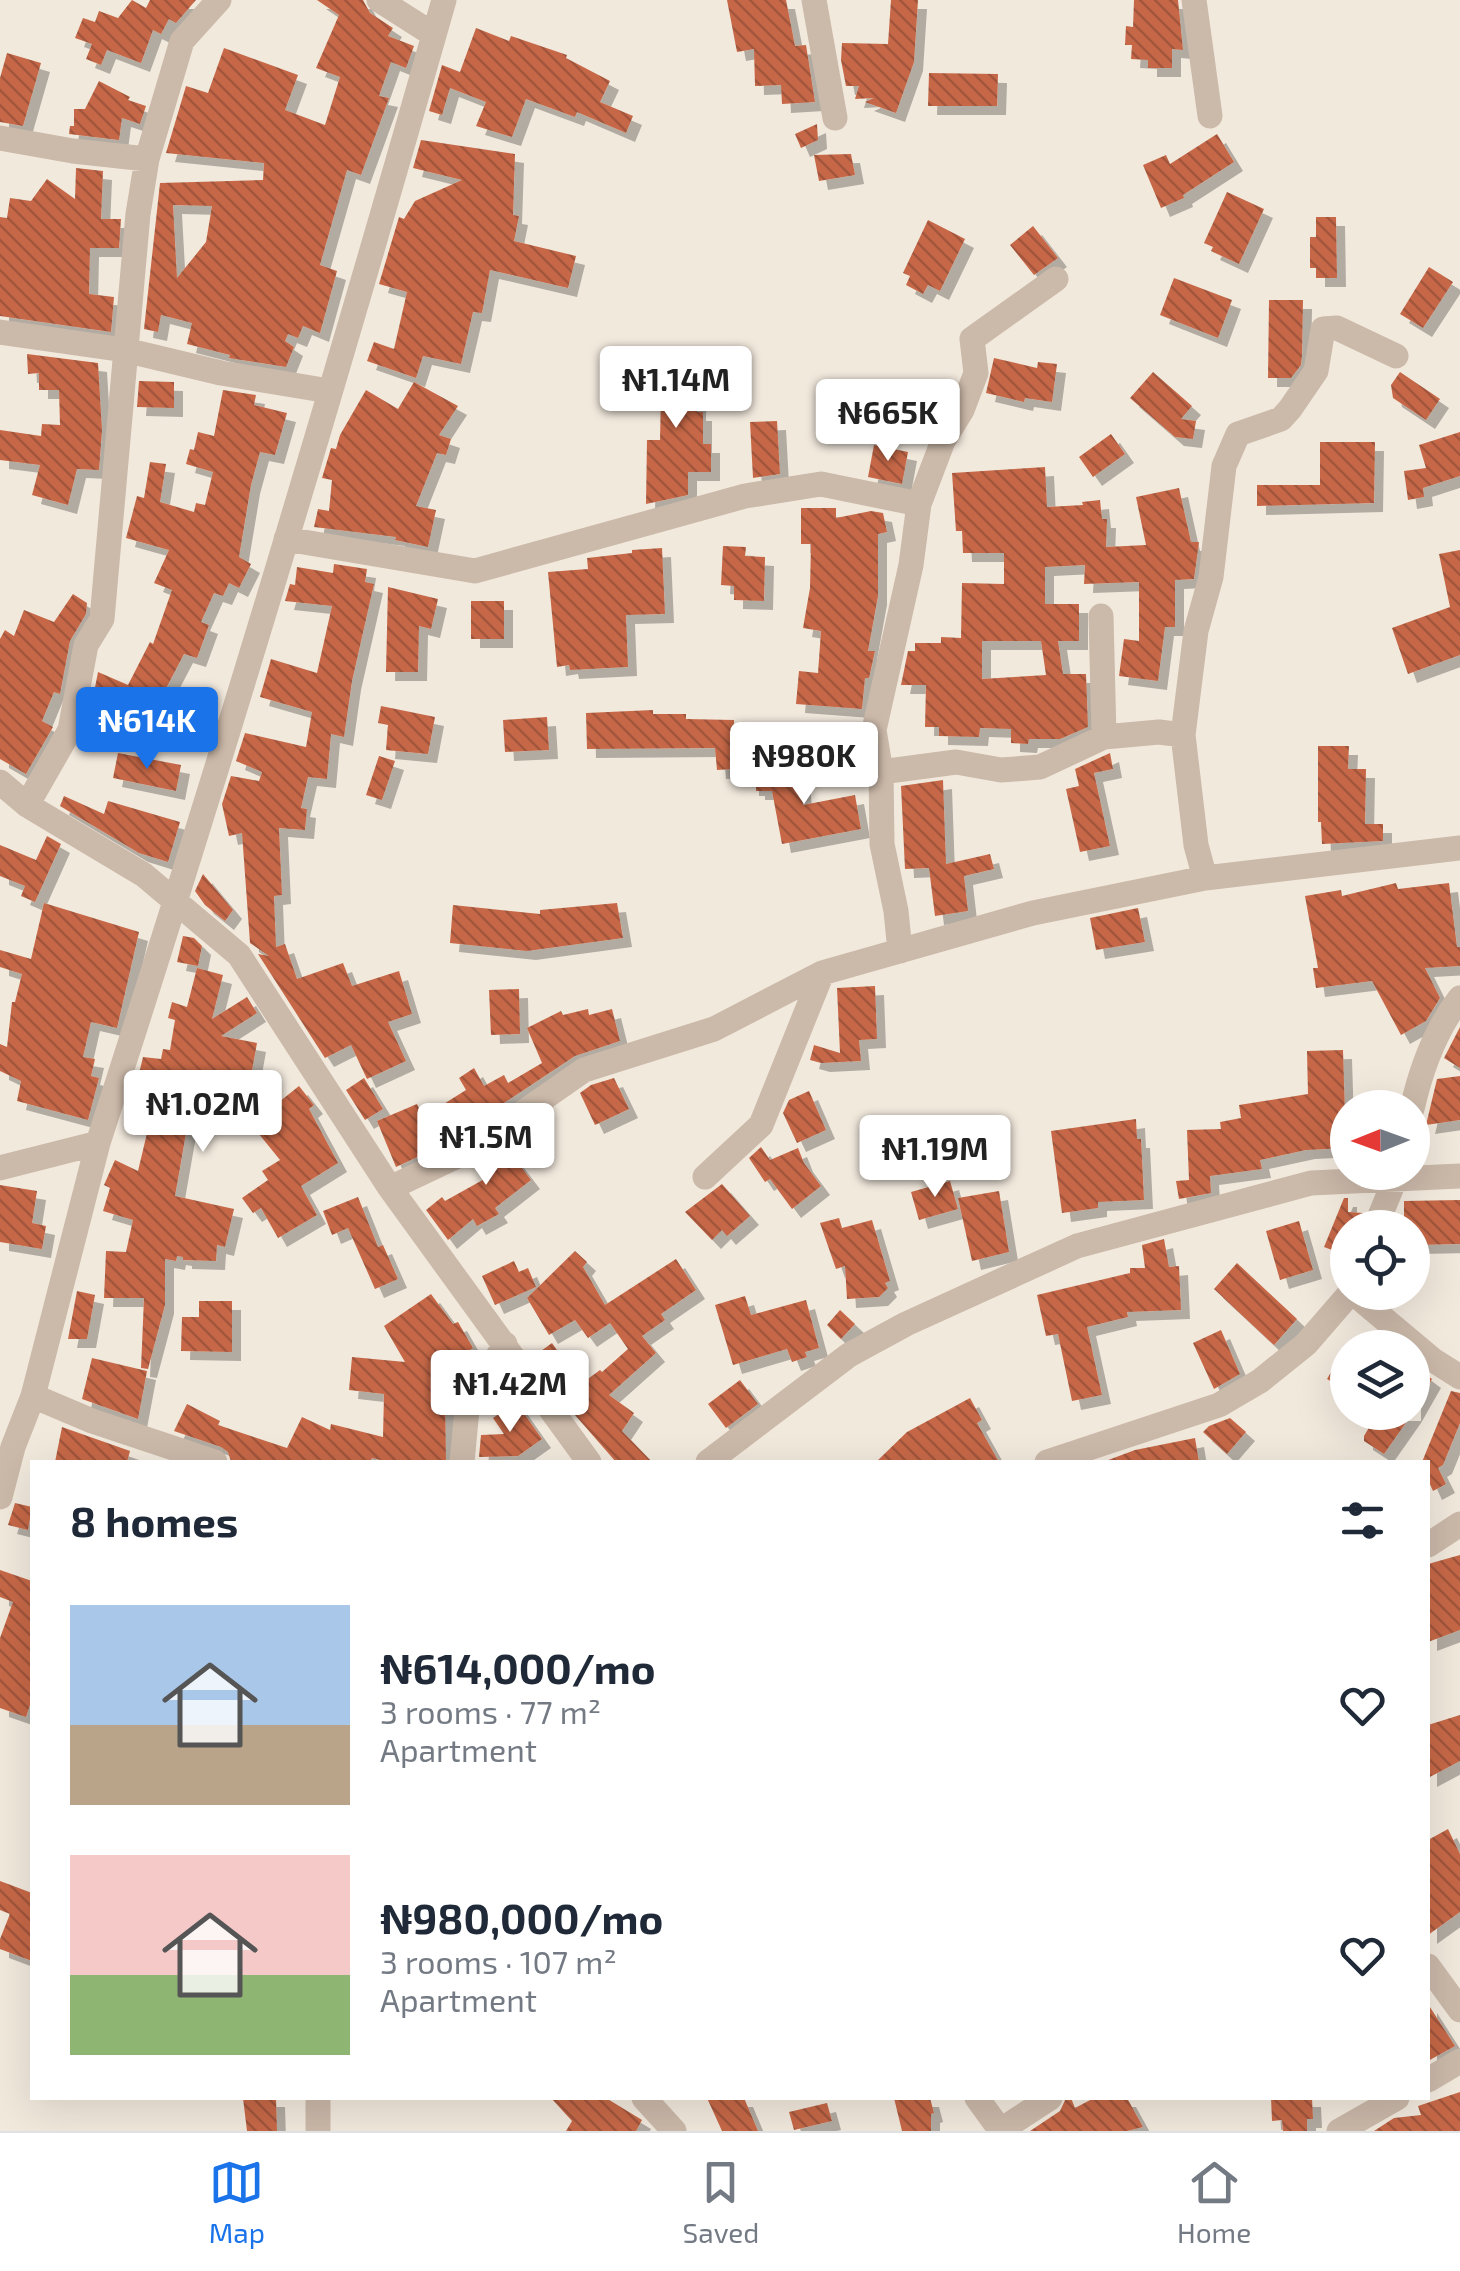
<!DOCTYPE html>
<html lang="en">
<head>
<meta charset="utf-8">
<style>
	:root { --surface:#fff; --page:#f6f6f7; --text:#1f2937; --muted:#747a83; --line:#e0e1e3; --accent:#1a73e8 }
	body { margin:0; font-family:"Exo 2",sans-serif; background:var(--page); color:var(--text); height:100vh; display:flex; flex-direction:column; font-size:38px; white-space:nowrap }
	* { box-sizing:border-box; margin:0 }
	p { font-size:32px; color:var(--muted) }
	.icon { flex:none; width:55px; height:55px; fill:none; stroke:currentColor; stroke-width:2; stroke-linecap:round; stroke-linejoin:round }
	.map { position:relative; flex:1; overflow:hidden }
	.details { position:absolute; left:30px; top:1460px; width:1400px; height:640px; display:flex; flex-direction:column; background:var(--surface); border-radius:0px; box-shadow:0 10px 40px #0002 }
	.details>* { flex:none }
	.needle { width:65px; rotate:269deg }
	.controls { position:absolute; left:1330px; top:1090px; display:grid; gap:20px }
	.controls a { display:grid; place-items:center; width:100px; height:100px; border-radius:50%; background:var(--surface); box-shadow:0 10px 40px #0002; font-size:50px }
	.price { position:absolute; translate:-50% -85px; padding:0 22px; border-radius:10px; background:#fff; color:#222; font-size:32px; line-height:65px; filter:drop-shadow(0 2px 5px #0008) }
	.price::after { content:''; position:absolute; left:50%; top:60px; width:30px; height:22px; margin-left:-15px; background:inherit; clip-path:polygon(0 0,100% 0,50% 100%) }
	.price.current { background:var(--accent); color:#fff }
	ul { padding:0; list-style:none }
	li { display:flex; align-items:center; gap:30px; height:250px; padding:0 40px }
	li span { display:grid; place-items:center; flex:none; width:280px; height:200px; border-radius:0px; color:#555 }
	li>.icon { margin-inline-start:auto }
	span .icon { width:120px; height:120px; fill:#fffc; stroke-width:1 }
	li b { font-size:42px }
	h2 { display:flex; justify-content:space-between; align-items:center; height:120px; padding:0 40px; font-size:42px }
	.menu { display:flex; justify-content:space-around; align-items:center; height:140px; border-top:2px solid var(--line); background:var(--surface); font-size:28px; color:var(--muted) }
	.menu a { display:grid; justify-items:center; gap:5px }
	.menu .current { color:var(--accent) }
	.map>svg:first-child { display:block }
</style>
</head>
<body>
<div class="map">
<svg width="1460" height="2131" viewBox="0 0 1460 2131">
	<defs>
		<pattern id="building-back-hatch" width="6" height="6" patternUnits="userSpaceOnUse" patternTransform="scale(2.5)"><rect width="6" height="6" fill="#c66847"/><path d="M-1 5l2 2M0 0l6 6M5-1l2 2" fill="none" stroke="#a2563b"/></pattern>
		<filter id="shadow"><feDropShadow dx="9" dy="9" stdDeviation="0" flood-color="#0004"/></filter>
	</defs>
	<rect width="100%" height="100%" fill="#f2e9dd"/>
	<path fill="url(#building-back-hatch)" fill-rule="evenodd" filter="url(#shadow)" d="M132,0L146,8L150,0H196L176,23L169,19L161,34L153,30L141,63L107,50L101,65L86,59L92,44L75,38L83,18L95,22L99,11L118,18Z
		M317,0H363L370,13L393,28L388,36L414,46L406,68L391,62L379,96L389,98L361,175L347,170L320,265L337,271L320,333L303,326L298,338L288,334L285,341L294,347L286,367L229,358L230,355L187,344L192,323L161,315L158,332L144,329L160,183L263,180L264,163L166,153L186,86L208,93L224,48L298,75L285,110L325,125L340,77L316,68L339,15ZM173,205L212,206L206,242L177,278Z
		M727,0H786L795,46L806,45L815,102L782,104L781,85L755,86L754,49L737,52Z
		M891,0H918L914,62L896,113L865,102L874,98L855,99L859,86H846L841,60L842,43L888,44Z
		M1134,0H1178L1183,50L1172,49V68H1148V60L1131,59L1132,45H1125L1126,26L1133,27Z
		M476,28L509,41L511,36L567,55L566,58L610,81L600,102L633,116L626,133L577,112L575,117L526,99L512,137L476,126L486,102L450,88L442,115L429,111L442,65L460,72Z
		M7,53L41,63L23,126L0,122V78Z
		M929,73L998,74L997,106H928Z
		M99,81L130,97L128,100L146,106L140,124L122,118L119,140L69,134L70,126H74V109H85Z
		M817,124L818,140L801,148L795,134Z
		M1217,134L1234,162L1183,195L1184,198L1161,208L1143,165L1166,155L1170,164Z
		M421,140L515,154L513,215L519,216L514,241L576,256L568,288L490,270L482,313L473,312L461,364L423,356L416,378L367,361L374,342L394,349L407,292L379,284L399,217L404,219L415,201L462,180L413,168Z
		M851,154L855,175L819,181L814,155Z
		M76,168L103,171L101,219H121L119,248H90L89,294L114,297L111,332L0,316V217L7,218L10,198L31,201L47,179L75,199Z
		M1227,192L1264,209L1239,264L1211,251L1213,247L1204,243Z
		M1316,217H1336L1337,278H1316V268H1310V237H1316Z
		M928,220L965,239L940,291L928,285L923,294L906,285L910,276L903,273Z
		M1033,226L1058,258L1034,275L1010,245Z
		M1429,267L1453,282L1423,328L1400,314Z
		M1174,278L1232,300L1218,338L1160,315Z
		M1269,300H1303L1302,355L1301,365L1291,378H1268Z
		M27,354L98,363L102,430L99,470L77,469L68,505L32,495L40,465L0,460V430L41,436L42,424L60,425L59,390H39V373L28,374Z
		M655,356L698,357L697,412H703V444H711V472H688V495L646,504L647,440H660L661,394H654Z
		M994,358L1037,368L1038,362L1057,364L1052,402L1025,398L1024,402L986,393Z
		M1153,372L1192,406L1181,419L1196,421L1193,439L1175,437L1130,398Z
		M1400,372L1440,399L1426,420L1393,398L1391,385Z
		M139,381L174,382V408L137,407Z
		M414,382L458,406L439,435L451,439L446,455L437,453L416,506L436,510L428,547L395,540L396,537L314,527L318,509L329,511L332,480L322,478L331,448L336,449L340,435L366,390L398,409Z
		M223,390L256,395L254,405L287,413L275,455L260,452L251,485L239,557L251,564L239,588L229,583L223,596L214,593L201,622L209,625L197,658L184,654L161,698L152,726L92,703L98,672L128,685L150,642L153,644L172,590L154,583L169,550L126,538L137,496L144,498L150,462L166,464L160,502L194,512L196,503L205,505L213,472L186,464L190,449L194,450L198,432L214,436Z
		M777,421L780,474L753,478L750,422Z
		M1460,432V476L1423,488L1424,497L1408,500L1404,471L1426,468L1419,445Z
		M1111,434L1125,454L1093,477L1079,457Z
		M1320,442H1375L1374,503L1257,506V485H1320Z
		M874,445L908,452L902,484L868,477Z
		M1045,467L1047,507L1083,505L1082,502L1100,500L1102,519H1107L1106,547L1146,545L1136,497L1179,488L1191,542H1199L1194,579L1175,580V627H1165L1158,681L1119,676L1124,639L1139,641V582L1084,584L1085,565L1045,567V604H1079V641H1058L1063,674H1086L1088,727L1060,739H1029L1028,744L1011,743V729L980,728L979,737L939,736V727H925L926,685H901L908,651H915V643H941V637L961,638L962,583L1004,584V553H963L962,531H956L952,473ZM982,641H1041L1046,675L982,679Z
		M801,508H836V518L871,511L883,513L887,532L878,534V596L868,651H875L869,678H865L862,709L796,704L799,671L818,673L821,631L803,628L810,588L811,544H801Z
		M723,546L746,547L745,556L765,557L764,601L734,600V586L721,585Z
		M662,548L665,614L626,615L628,667L570,670L569,665L557,667L548,572L588,569L587,558L632,553V550Z
		M1460,550V655L1408,674L1392,628L1450,607L1439,554Z
		M334,564L367,569L365,582L374,584L352,681L344,737L331,734L327,779L308,777L301,808L307,809L305,830L279,828L282,895L274,896L276,947L285,944L297,979L343,963L352,986L399,971L412,1014L388,1022L406,1061L367,1079L351,1045L325,1058L258,954L269,956L250,943L242,833L229,836L222,804L231,776L259,781L262,772L236,761L245,733L306,747L312,712L260,697L271,659L317,673L332,606L285,601L290,584L295,585L297,567L333,573Z
		M388,587L438,599L431,629L419,626L418,672H386Z
		M73,594L87,603L86,614L70,641L60,694L54,692L42,721L53,727L26,774L0,759V639L5,630L14,636L24,610L54,622Z
		M471,601H504V639H471Z
		M381,706L435,717L428,754L386,750L388,725L378,723Z
		M653,710V714H686V719L734,720L733,769L717,770L715,748L587,749L586,713Z
		M547,717L549,750L505,752L503,720Z
		M1318,746H1349L1348,769H1366L1365,824H1383V841L1322,844L1321,822H1318Z
		M118,753L181,765L176,791L113,778Z
		M1110,753L1113,769L1094,773L1110,846L1080,852L1066,789L1079,786L1075,769Z
		M379,756L395,761L382,800L366,795Z
		M801,768L803,805L855,795L861,829L782,844L772,791H756V787H750V770Z
		M943,780L946,864L990,854L994,869L964,876L968,911L935,916L929,868L905,869L901,786Z
		M64,796L104,814L108,801L180,822L168,862L139,853L60,806Z
		M47,836L61,844L35,902L21,896L25,886L0,876V845L36,860Z
		M203,874L233,910L225,921L205,905L195,891Z
		M1396,883L1398,889L1449,883L1457,947H1460V966L1425,968L1440,998L1426,1021L1401,1035L1372,981L1316,988L1313,968H1318L1305,896L1341,890L1342,896Z
		M44,903L139,932L117,1028L91,1022L83,1057L95,1059L91,1076L99,1078L88,1120L17,1101L21,1081L0,1071V1044L7,1047L12,1002H15L22,974L0,967V950L31,959Z
		M617,903L623,938L527,951L450,943L453,905L540,914V910Z
		M1138,908L1145,942L1096,950L1090,918Z
		M183,936L194,938L202,946L198,966L177,962Z
		M197,968L223,975L212,1019L247,997L257,1013L221,1036L257,1043L247,1098L264,1114L299,1086L314,1105L309,1109L338,1163L301,1186L317,1215L278,1238L261,1208L253,1213L242,1198L268,1180L262,1171L280,1160L259,1134L222,1099L193,1093L175,1196L234,1209L225,1247L217,1245L216,1261L183,1260V1257L177,1256L176,1261L165,1259V1305L148,1369L141,1368L144,1298H104L106,1251L126,1252L133,1220L103,1211L110,1188L104,1185L115,1160L138,1171L158,1087L137,1082L143,1057L161,1059L163,1049L170,1050L175,1020L168,1018L172,1002L187,1007Z
		M875,986L877,1039L859,1040L861,1061L821,1063L810,1060L814,1045L840,1053L837,988Z
		M519,989L520,1034L491,1035L489,990Z
		M588,1009L589,1015L612,1009L620,1041L575,1056L498,1107L499,1109L460,1137L396,1167L377,1121L417,1104L423,1117L466,1090L459,1078L474,1068L484,1086L504,1075L508,1083L542,1063L527,1028L561,1011L563,1015Z
		M1460,1027V1068L1444,1058Z
		M1343,1050L1346,1148L1306,1150L1260,1160L1262,1169L1210,1176L1211,1193L1179,1199L1176,1181L1189,1180L1187,1130L1221,1129L1220,1122L1241,1118L1239,1105L1308,1094L1307,1051Z
		M1460,1076V1120L1426,1125L1437,1079Z
		M364,1078L383,1109L365,1120L346,1090Z
		M614,1078L629,1109L595,1125L580,1093L591,1085Z
		M809,1091L826,1130L797,1143L783,1113L789,1100Z
		M1136,1119L1137,1139H1141L1144,1200L1098,1202V1208L1062,1213L1051,1131Z
		M534,1125L543,1137L515,1159L531,1180L495,1208L499,1214L477,1226L473,1219L448,1240L426,1210L442,1197L445,1201L488,1177L478,1164Z
		M761,1147L770,1160L798,1148L804,1163L821,1186L792,1209L770,1179L765,1182L749,1158Z
		M950,1181L958,1209L919,1220L911,1192Z
		M722,1184L750,1216L727,1236L722,1230L712,1240L685,1212Z
		M0,1185L37,1191L32,1223L46,1226L42,1249L0,1242Z
		M999,1191L1009,1252L972,1261L958,1198Z
		M358,1197L378,1247L383,1245L398,1279L375,1289L348,1228L332,1235L323,1211Z
		M1344,1198H1348V1212L1363,1213L1359,1228H1348V1256L1324,1247Z
		M1460,1200V1244L1412,1245V1228H1404V1201Z
		M839,1218L842,1228L872,1220L890,1281L885,1283L888,1288L879,1297L847,1299L845,1266L836,1269L820,1223Z
		M1299,1221L1313,1270L1280,1280L1266,1231Z
		M1164,1239L1169,1267L1179,1266L1181,1310L1127,1312L1128,1317L1087,1327L1102,1395L1072,1401L1058,1334L1046,1336L1037,1295L1130,1273V1268H1145L1142,1245Z
		M575,1251L587,1262L583,1267L605,1305L676,1259L696,1290L661,1314L665,1320L642,1336L656,1353L609,1395L634,1413L622,1431L652,1462H616L575,1415L534,1356L552,1343L581,1384L600,1370L602,1372L628,1349L610,1323L588,1338L575,1320L549,1335L527,1298Z
		M514,1261L519,1272L528,1268L536,1287L495,1305L482,1276Z
		M1237,1263L1297,1319L1274,1345L1214,1289Z
		M77,1291L95,1295L87,1339H68Z
		M431,1294L453,1324L458,1322L473,1348L459,1357L464,1382L459,1391L445,1394L446,1462H389L372,1458L370,1462H231L228,1452L221,1447L174,1431L187,1404L220,1421L218,1425L287,1448L302,1417L330,1430L331,1424L383,1437L384,1394L349,1390L352,1357L405,1362L384,1326Z
		M745,1296L751,1315L806,1300L819,1348L805,1352L807,1357L792,1362L787,1349L733,1365L715,1305Z
		M199,1301H232V1352L181,1351L182,1317H199Z
		M840,1310L855,1324L841,1339L827,1325Z
		M1221,1330L1240,1374L1214,1389L1193,1343Z
		M1348,1343V1391L1327,1379Z
		M92,1358L147,1371L138,1419L82,1399Z
		M1412,1364L1432,1379L1412,1414L1384,1454L1364,1441V1436L1378,1412H1412Z
		M740,1380L758,1404L726,1428L708,1404Z
		M1451,1391L1460,1393V1423L1443,1465L1438,1468L1446,1484L1433,1491L1428,1480V1462H1422Z
		M970,1398L982,1420L977,1423L999,1462H876L907,1432Z
		M516,1402L542,1439L518,1456L479,1457L481,1435L504,1434L493,1418Z
		M1230,1418L1246,1432L1227,1454L1203,1432L1209,1426Z
		M62,1427L130,1451L127,1462H55Z
		M1195,1438L1199,1462H1103L1135,1450Z
		M15,1503L32,1507L28,1530L8,1525Z
		M1460,1555V1630L1428,1642V1564Z
		M0,1570L32,1581V1699L26,1717L0,1708V1638L13,1602L0,1597Z
		M1460,1715V1761L1428,1778V1725Z
		M1448,1829L1460,1854V1912L1428,1935V1840Z
		M0,1881L32,1893V1961L0,1949V1939L10,1914L0,1910Z
		M1428,2004L1455,2046L1428,2061Z
		M1460,2092V2131H1374L1394,2118L1421,2115L1418,2106Z
		M243,2098H276L277,2131H247Z
		M551,2098H606L642,2120L636,2131H566L572,2121Z
		M707,2098H744L758,2131H722Z
		M894,2098H930L934,2113L931,2114V2131H902Z
		M1066,2098H1071L1075,2108L1094,2098H1127L1143,2127L1127,2131H1030L1060,2111Z
		M1271,2098H1312L1313,2119H1307V2131H1283L1282,2120L1272,2121Z
		M827,2103L832,2121L794,2130L789,2112Z"/>
	<g fill="none" stroke-linecap="round" stroke-linejoin="round">
		<path stroke="#cbb9a9" stroke-width="25" d="M379,0L434,35
			M814,0L835,118
			M1194,0L1210,116
			M0,138L73,151L147,159
			M0,332L125,350L221,373L329,391
			M286,539L475,571L745,496L821,484L919,504
			M1101,616L1104,737
			M881,772L874,730L911,565L919,504L943,441L962,410L976,373L972,339L1056,279
			M0,782L27,805L144,875L239,955L390,1188L589,1462
			M27,805L70,730L86,645L102,619L138,214L147,159L182,41L219,0
			M1205,878L1196,845L1183,735L1196,631L1211,577L1224,466L1238,434L1281,419L1290,409L1316,371L1323,329L1337,328L1396,356
			M900,951L896,911L882,844L881,772L956,762L1001,770L1040,767L1104,737L1159,732L1183,735
			M1412,1109C1421,1069 1435,1030 1460,998
			M0,1168L98,1143C221,764 335,383 444,0
			M705,1177L761,1125L822,973
			M390,1188L468,1151L584,1070L714,1029L822,973L1033,913L1205,878L1460,848
			M1375,1228L1398,1172
			M1352,1292L1433,1360L1460,1377
			M33,1396L92,1421L215,1462
			M462,1462L467,1409L505,1344
			M708,1462L849,1355L906,1324L1077,1246L1311,1183L1460,1176
			M1047,1462L1219,1405L1260,1381L1306,1344L1351,1292
			M0,1497L13,1447L33,1396L98,1143
			M1428,1545L1460,1524
			M1428,1966L1460,2010
			M1428,2080L1460,2061
			M318,2098V2131
			M644,2098L674,2131
			M977,2098L1001,2131
			M1001,2130L1050,2098
			M1339,2131L1397,2098"/>
	</g>
</svg>
<div class="controls">
<a><svg class="needle" viewBox="-14 -14 28 28"><path d="M0-13l5 13h-10z" fill="#e53935"/><path d="M0 13l5-13h-10z" fill="#747a83"/></svg></a>
<a><svg class="icon" aria-label="locate" viewBox="0 0 24 24"><circle cx="12" cy="12" r="6"/><path d="M12 2v4M12 18v4M2 12h4M18 12h4"/></svg></a>
<a><svg class="icon" aria-label="layers" viewBox="0 0 24 24"><path d="M12 4l9 5-9 5-9-5zM3 14l9 5 9-5"/></svg></a>
</div>
<b class="price" style="left:676px;top:431px">₦1.14M</b>
<b class="price" style="left:888px;top:464px">₦665K</b>
<b class="price current" style="left:147px;top:772px">₦614K</b>
<b class="price" style="left:804px;top:807px">₦980K</b>
<b class="price" style="left:203px;top:1155px">₦1.02M</b>
<b class="price" style="left:486px;top:1188px">₦1.5M</b>
<b class="price" style="left:935px;top:1200px">₦1.19M</b>
<b class="price" style="left:510px;top:1435px">₦1.42M</b>
<section class="details">
<h2>8 homes<svg class="icon" aria-label="filters" viewBox="0 0 24 24"><path d="M4 7h16M4 17h16"/><circle cx="9" cy="7" r="2"/><circle cx="15" cy="17" r="2"/></svg></h2>
<ul>
<li><span style="background:linear-gradient(#a9c7e8 60%,#b9a48a 0)"><svg class="icon" aria-label="home" viewBox="0 0 24 24"><path d="M3 11l9-7 9 7M6 9v11h12V9"/></svg></span><div><b>₦614,000/mo</b><p>3 rooms · 77 m²</p><p>Apartment</p></div><svg class="icon" aria-label="heart" viewBox="0 0 24 24"><path d="M12 20l-8-8c-3-5 5-10 8-4 3-6 11-1 8 4z"/></svg></li>
<li><span style="background:linear-gradient(#f6c9c9 60%,#8fb573 0)"><svg class="icon" aria-label="home" viewBox="0 0 24 24"><path d="M3 11l9-7 9 7M6 9v11h12V9"/></svg></span><div><b>₦980,000/mo</b><p>3 rooms · 107 m²</p><p>Apartment</p></div><svg class="icon" aria-label="heart" viewBox="0 0 24 24"><path d="M12 20l-8-8c-3-5 5-10 8-4 3-6 11-1 8 4z"/></svg></li>
</ul>
</section>
</div>
<nav class="menu">
<a class="current"><svg class="icon" aria-label="map" viewBox="0 0 24 24"><path d="M3 6l6-2 6 2 6-2v14l-6 2-6-2-6 2zM9 4v14M15 6v14"/></svg>Map</a>
<a><svg class="icon" aria-label="saved" viewBox="0 0 24 24"><path d="M7 4h10v16l-5-4-5 4z"/></svg>Saved</a>
<a><svg class="icon" aria-label="home" viewBox="0 0 24 24"><path d="M3 11l9-7 9 7M6 9v11h12V9"/></svg>Home</a>
</nav>
</body>
</html>
